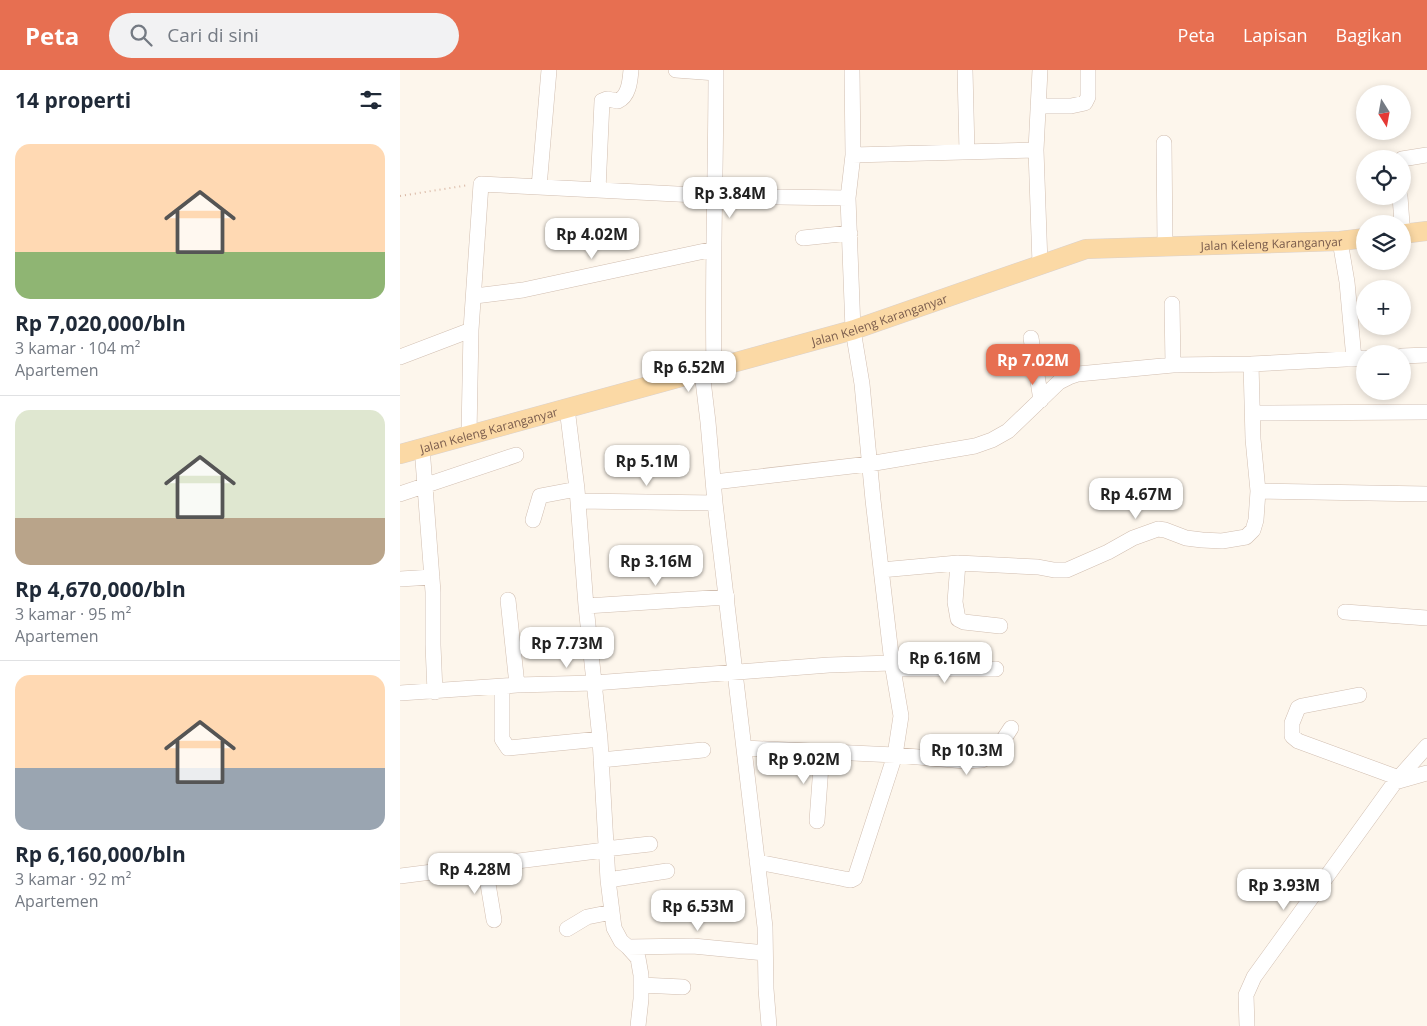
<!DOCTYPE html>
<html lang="id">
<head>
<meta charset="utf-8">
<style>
	:root { --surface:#fff; --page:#f2f2f3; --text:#1f2937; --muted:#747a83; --line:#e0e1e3; --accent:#e76f51 }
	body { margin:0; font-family:"Open Sans",sans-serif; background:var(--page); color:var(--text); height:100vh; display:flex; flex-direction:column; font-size:19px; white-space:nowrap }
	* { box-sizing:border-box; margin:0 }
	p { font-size:16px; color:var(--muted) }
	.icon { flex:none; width:28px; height:28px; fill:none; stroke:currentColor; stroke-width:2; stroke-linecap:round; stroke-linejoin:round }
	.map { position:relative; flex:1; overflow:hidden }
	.details { display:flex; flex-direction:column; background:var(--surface); width:400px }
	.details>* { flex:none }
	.needle { width:32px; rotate:169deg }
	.controls { position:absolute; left:956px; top:15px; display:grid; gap:10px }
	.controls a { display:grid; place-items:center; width:55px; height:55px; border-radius:50%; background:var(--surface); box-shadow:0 2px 8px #0003; font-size:25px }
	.price { position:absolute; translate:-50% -42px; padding:0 11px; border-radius:10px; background:#fff; color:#222; font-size:16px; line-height:32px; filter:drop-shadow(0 1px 2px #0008) }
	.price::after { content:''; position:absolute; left:50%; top:30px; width:15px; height:11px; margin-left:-8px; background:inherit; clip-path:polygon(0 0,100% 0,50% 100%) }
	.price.active { background:var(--accent); color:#fff }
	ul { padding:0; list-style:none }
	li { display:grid; align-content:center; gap:10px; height:265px; padding:0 15px }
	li+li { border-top:1px solid var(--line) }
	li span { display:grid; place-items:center; height:155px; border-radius:15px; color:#555 }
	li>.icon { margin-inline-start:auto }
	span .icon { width:90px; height:90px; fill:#fffc; stroke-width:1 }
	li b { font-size:21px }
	h2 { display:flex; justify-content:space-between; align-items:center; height:60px; padding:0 15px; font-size:21px }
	header { display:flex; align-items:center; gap:30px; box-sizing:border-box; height:70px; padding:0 25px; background:var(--accent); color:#fff }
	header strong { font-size:24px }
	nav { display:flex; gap:28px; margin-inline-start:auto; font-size:18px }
	.search { width:350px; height:45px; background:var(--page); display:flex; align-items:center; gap:12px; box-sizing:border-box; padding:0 18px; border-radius:28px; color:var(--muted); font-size:19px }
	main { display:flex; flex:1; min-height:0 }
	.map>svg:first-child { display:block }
</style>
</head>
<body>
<header>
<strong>Peta</strong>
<div class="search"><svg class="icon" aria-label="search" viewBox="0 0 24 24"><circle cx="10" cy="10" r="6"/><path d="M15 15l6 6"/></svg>Cari di sini</div>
<nav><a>Peta</a><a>Lapisan</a><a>Bagikan</a></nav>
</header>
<main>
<section class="details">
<h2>14 properti<svg class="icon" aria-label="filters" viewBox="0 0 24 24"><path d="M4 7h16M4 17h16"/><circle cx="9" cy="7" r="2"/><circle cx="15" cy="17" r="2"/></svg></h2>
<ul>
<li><span style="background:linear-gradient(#ffd9b3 70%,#8fb573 0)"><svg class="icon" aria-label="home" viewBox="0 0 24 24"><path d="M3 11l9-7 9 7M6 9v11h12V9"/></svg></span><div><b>Rp 7,020,000/bln</b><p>3 kamar · 104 m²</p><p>Apartemen</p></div></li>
<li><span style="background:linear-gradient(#dfe7d0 70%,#b9a48a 0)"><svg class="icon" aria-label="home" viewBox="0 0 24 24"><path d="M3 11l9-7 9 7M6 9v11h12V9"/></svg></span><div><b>Rp 4,670,000/bln</b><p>3 kamar · 95 m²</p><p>Apartemen</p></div></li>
<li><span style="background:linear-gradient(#ffd9b3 60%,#9aa5b1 0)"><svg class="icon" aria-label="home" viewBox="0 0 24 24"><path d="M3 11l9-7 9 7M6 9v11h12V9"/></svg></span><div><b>Rp 6,160,000/bln</b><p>3 kamar · 92 m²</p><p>Apartemen</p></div></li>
</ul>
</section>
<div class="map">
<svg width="1027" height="956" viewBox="0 0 1027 956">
	<rect width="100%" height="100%" fill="#fdf6ec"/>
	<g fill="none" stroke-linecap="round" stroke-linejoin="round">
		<g stroke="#d1beb0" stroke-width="16">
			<path id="minor" d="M276,0L316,3
				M565,0L567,82
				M640,0L636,80L640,194
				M638,36H671L685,33L688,27V0
				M764,73L765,176
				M453,85L636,80
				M1002,89L1027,85
				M139,117L149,0
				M198,120L202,31L207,29L218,31C229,26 230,11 231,0
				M1000,126L1002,154
				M403,168L450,163
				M940,171L947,212L954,289
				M75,226L123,220L314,179
				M772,234L773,295
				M631,268L641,330
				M1002,286L1027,285
				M0,287L71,260
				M314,299C312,199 316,100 316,0
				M302,302L308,352L315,433L365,857L366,919L369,956
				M167,338L177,419L186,536L200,669L208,810L214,858L221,871L228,877L238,888L241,905V929L238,956
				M853,343L1027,342
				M69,364L71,260L81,114L316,126L448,128
				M22,377L33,522V575L35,622
				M314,412L469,394L575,376L592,370L608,361L659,312L669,307L678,304L773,295L851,294L965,288
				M858,421L1027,424
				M0,424L116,385
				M178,431L315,433
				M133,450L140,426L177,419
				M558,493L555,532L558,549L564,552L600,556
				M481,500L558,493L638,497L654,500H667L708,482L733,468L758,459L765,460L786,468L802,470L822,471L846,467L853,460L856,450L858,421L853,369L851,294
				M0,509L32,507
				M108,530L117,615
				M186,536L327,527
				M945,542L1027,548
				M493,599H596
				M102,617V669L108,678L200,669
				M0,623L117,615L194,613L429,595L492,593
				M959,625L902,636L898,638L892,653V666L898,671L999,708
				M344,678L495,685L565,691L582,690L594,684L611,658
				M201,690L303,680
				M995,712L1027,703
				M417,751L422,682
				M205,779L250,774
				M357,792L445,809L451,810L455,808L495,685L501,646L492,593L473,430L462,314L453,260L448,128L453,85L452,0
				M85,796L94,850
				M0,806L205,780
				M208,810L267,801
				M167,859L187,847L212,842
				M228,877L293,876L365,883
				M241,915L283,917
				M847,956L846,925L854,907L995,712L1027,676"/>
		</g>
		<g stroke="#dad1cd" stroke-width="20">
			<g id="major">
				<path d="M1002,164L1027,161"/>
				<path id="s1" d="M0,384L453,260L686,179L940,171L965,168"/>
			</g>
		</g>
		<path stroke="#d9b8a5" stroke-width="2" stroke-dasharray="1 4" stroke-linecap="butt" d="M0,126L69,115"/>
		<use href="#minor" stroke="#fff" stroke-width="15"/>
		<use href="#major" stroke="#fbd9a5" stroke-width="19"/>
	</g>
	<g text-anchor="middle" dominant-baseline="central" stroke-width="4" stroke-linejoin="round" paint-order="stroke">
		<g font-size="12" fill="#7a5c4d" stroke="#fffaf3">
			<text stroke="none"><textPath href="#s1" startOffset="902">Jalan Keleng Karanganyar</textPath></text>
			<text stroke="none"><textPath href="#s1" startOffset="498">Jalan Keleng Karanganyar</textPath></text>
			<text stroke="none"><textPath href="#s1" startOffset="92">Jalan Keleng Karanganyar</textPath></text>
		</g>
	</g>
</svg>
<div class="controls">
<a><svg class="needle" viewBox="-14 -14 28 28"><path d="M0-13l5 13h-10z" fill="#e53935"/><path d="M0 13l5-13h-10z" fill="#747a83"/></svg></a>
<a><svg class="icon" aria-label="locate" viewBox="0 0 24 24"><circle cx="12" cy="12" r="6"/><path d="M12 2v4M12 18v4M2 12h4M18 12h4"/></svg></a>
<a><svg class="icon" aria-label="layers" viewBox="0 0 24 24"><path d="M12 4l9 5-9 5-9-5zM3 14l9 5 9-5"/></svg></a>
<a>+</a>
<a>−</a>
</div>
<b class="price" style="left:330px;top:149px">Rp 3.84M</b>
<b class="price" style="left:192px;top:190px">Rp 4.02M</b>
<b class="price active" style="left:633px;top:316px">Rp 7.02M</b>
<b class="price" style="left:289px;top:323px">Rp 6.52M</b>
<b class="price" style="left:247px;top:417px">Rp 5.1M</b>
<b class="price" style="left:736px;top:450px">Rp 4.67M</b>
<b class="price" style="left:256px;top:517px">Rp 3.16M</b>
<b class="price" style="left:167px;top:599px">Rp 7.73M</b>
<b class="price" style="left:545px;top:614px">Rp 6.16M</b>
<b class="price" style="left:567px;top:706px">Rp 10.3M</b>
<b class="price" style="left:404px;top:715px">Rp 9.02M</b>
<b class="price" style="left:75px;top:825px">Rp 4.28M</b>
<b class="price" style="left:884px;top:841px">Rp 3.93M</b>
<b class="price" style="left:298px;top:862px">Rp 6.53M</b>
</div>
</main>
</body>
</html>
